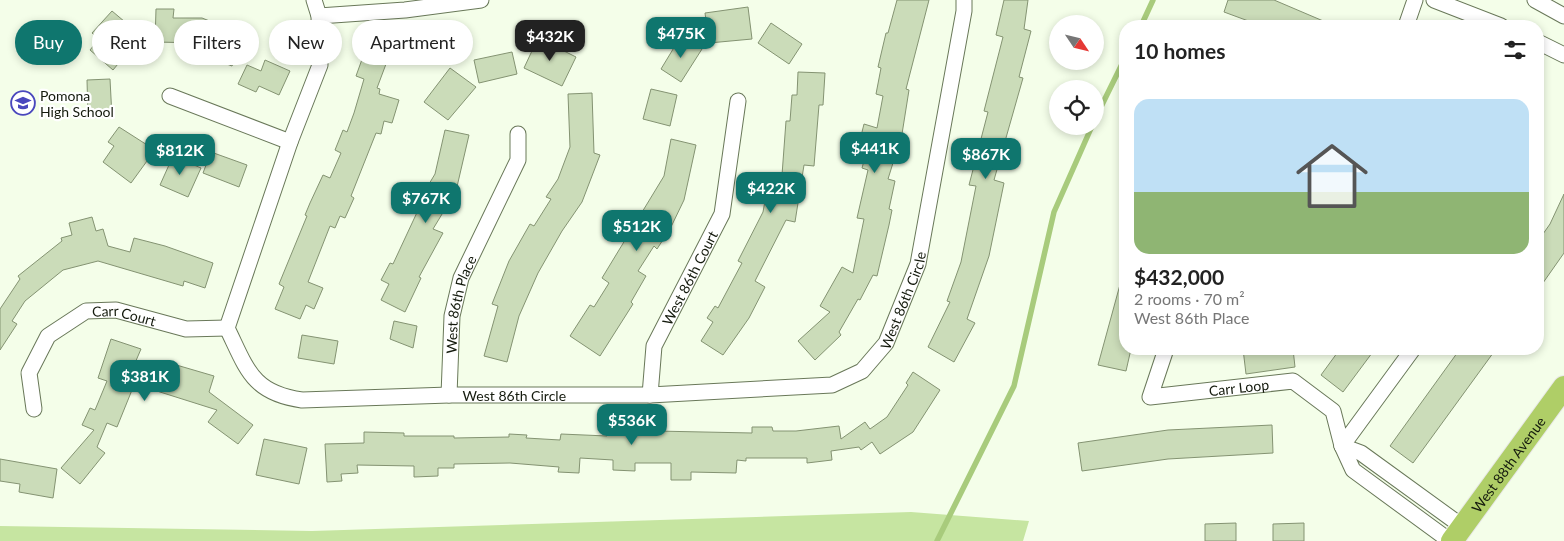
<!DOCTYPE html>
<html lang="en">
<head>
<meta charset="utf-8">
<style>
	:root { --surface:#fff; --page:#f6f6f6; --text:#222; --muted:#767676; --accent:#0f766e }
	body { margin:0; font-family:Lato,sans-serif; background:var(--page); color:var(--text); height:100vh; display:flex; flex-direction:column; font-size:19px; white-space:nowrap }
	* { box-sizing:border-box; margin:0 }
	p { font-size:16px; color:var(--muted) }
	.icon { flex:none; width:28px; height:28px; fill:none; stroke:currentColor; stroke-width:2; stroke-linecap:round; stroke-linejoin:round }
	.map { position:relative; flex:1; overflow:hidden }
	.sheet { position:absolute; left:1119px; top:20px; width:425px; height:335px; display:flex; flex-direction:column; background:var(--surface); border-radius:20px; box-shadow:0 2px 8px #0003 }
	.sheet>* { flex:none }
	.banner { position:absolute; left:15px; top:20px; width:475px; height:45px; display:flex; gap:10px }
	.needle { width:32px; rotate:125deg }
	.buttons { position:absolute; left:1049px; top:15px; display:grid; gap:10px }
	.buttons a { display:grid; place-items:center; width:55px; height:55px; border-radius:50%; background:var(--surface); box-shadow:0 2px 8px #0003; font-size:25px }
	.price { position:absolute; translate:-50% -42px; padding:0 11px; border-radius:10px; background:var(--accent); color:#fff; font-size:16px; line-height:32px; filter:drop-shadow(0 1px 2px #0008) }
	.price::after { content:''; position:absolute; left:50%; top:30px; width:15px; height:11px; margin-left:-8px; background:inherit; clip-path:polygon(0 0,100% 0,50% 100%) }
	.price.current { background:#222; color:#fff }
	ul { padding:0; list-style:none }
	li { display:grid; align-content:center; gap:10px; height:265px; padding:0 15px }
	li span { display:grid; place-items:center; height:155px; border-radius:15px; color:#555 }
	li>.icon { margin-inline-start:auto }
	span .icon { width:90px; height:90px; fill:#fffc; stroke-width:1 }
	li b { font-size:21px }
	h2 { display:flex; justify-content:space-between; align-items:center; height:60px; padding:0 15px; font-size:21px }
	.tag { padding:0 18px; border-radius:22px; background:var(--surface); box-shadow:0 2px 8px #0003; font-size:18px; line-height:45px }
	.tag.current { background:var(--accent); color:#fff }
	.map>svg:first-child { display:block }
</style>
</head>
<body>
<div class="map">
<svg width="1564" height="541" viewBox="0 0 1564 541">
	<rect width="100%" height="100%" fill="#f4fee9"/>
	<path fill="#c6e5a1" d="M911,512L1029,521L1023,541H0V526L312,531Z"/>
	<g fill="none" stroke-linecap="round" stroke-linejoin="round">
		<path stroke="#a8cb7c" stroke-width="5.5" d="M1141,26L1153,0
			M1095,119L1125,58
			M937,541L1014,386L1054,212L1092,126"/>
	</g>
	<path fill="#cbdcb9" stroke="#849372" d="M897,0H929L906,89L909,90L902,134L888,179L895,181L889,209L892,210L889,225L877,276L873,275L860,300L858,299L839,332L841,335L815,360L798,341L830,312L820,306L842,267L853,273L864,219L857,218L868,170L862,168L867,150L858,148L864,124L877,128L883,96L876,94L881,68L878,67L886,33H888Z
		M1004,0H1028L1024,29L1031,31L1019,77L1023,78L994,180L1004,183L989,256L967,319L975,323L954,362L928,347L950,302L947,301L961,262L976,186L969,185L988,112L984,111L1003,37L996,35Z
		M1228,0H1274L1335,26H1262L1224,12Z
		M748,7L752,39L709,43L705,13Z
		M156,9H174L173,18H202L245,35L232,66L198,53L202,43L155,42Z
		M112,11L144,38L135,50L132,47L113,70L90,50L99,39L92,33Z
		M771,23L802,44L789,64L758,43Z
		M681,36L702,49L681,82L661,69Z
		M538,38L576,57L562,86L524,68Z
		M369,40L392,48L377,88L380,89L379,94L399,100L392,123L384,121L381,134L376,133L351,196L354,198L345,218L340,216L335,228L330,226L308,282L323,288L314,309L306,305L300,319L275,309L284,287L279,284L307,216L305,215L310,203L323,175L330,178L341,153L335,150L343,130L347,132L354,113L364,79L356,76Z
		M512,52L517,74L479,83L474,60Z
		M265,60L290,71L279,95L259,86L256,92L238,84L247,65L261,71Z
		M450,68L476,87L448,120L424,102Z
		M798,72L825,73L823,105H819L814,166L804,165L795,222L786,220L755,281L765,287L749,318L723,355L701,341L713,322L707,318L715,306L718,308L742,263L738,261L763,212L770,173L782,175L786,121H790L792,95H797Z
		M110,79L112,117L88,118L87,80Z
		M651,89L677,95L670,126L643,119Z
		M592,93L594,153L600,155L582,202L562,231L538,273L519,316L507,362L484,356L498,306L492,304L509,261L530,224L534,226L551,199L546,197L558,179L570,147L568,94Z
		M119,127L155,150L131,183L103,162L114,146L108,142Z
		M445,130L469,135L456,191L433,229L443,233L419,277L421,278L405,312L381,300L389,284L381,280L390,263L393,264L420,206L417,204L435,174Z
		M671,139L696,145L684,200L670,229L657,249L654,246L638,271L646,276L631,302L633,304L600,356L570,336L590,305L594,307L609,283L602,278L664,176Z
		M211,152L247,165L239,187L203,173Z
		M173,156L201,168L188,197L160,185Z
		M1564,194V253L1538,290V241L1550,224Z
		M92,217L96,231L103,229L108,246L130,252L134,238L165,246L213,263L205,288L184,281L183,286L98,261L63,270L25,301L12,321L17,324L0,350V309L20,279L18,276L62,241L61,238L72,235L69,223Z
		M1121,281L1125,282V349H1131L1126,371L1098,365Z
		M394,321L417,326L413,348L390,339Z
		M302,335L338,341L334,364L298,358Z
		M111,339L141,349L135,363L169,375L173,364L214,376L209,392L253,425L238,444L208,422L217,410L141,386L139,392L132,390L117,427L107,423L97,447L105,453L80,484L61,468L94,430L82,425L90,408L95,410L107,381L98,378Z
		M1243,349H1293L1295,367L1246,374Z
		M1340,349H1375L1343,392L1321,375Z
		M1460,349H1496L1413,463L1390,446Z
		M913,372L940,390L913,432L880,454L872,442L861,450L859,447L831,451L832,460L807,463V458H746V461L737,460L736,473L691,472V480H671V463H635V471L613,470V460L580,458L579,473L558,472L559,467L510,463L454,464V468H438V476L414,477V466L357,465L358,473L341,474L342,481L327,482L325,444L364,443V432L404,433V436H454V438L509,437V434L527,435L526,438L560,440L561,434L607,436V430L752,433V427H772L773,431H796L839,426L841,439L865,422L870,429L887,417L908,385L906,383Z
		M1272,425L1273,453L1168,459L1082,471L1078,443L1168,430Z
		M264,439L307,448L299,484L256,475Z
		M0,459L57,469L53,498L19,492L20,484L0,481Z
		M1236,523V541H1205V524Z
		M1304,523V541H1273V524Z"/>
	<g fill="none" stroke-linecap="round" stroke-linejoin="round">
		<g stroke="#697859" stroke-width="17">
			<g id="street">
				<path id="s1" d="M314,0L319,16L320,65L290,142L227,328C247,369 252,393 302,400L449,395H650L832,385L862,371L886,343L918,264L964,11V0"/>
				<path d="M1434,0L1501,26"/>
				<path d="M1535,0L1564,16"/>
				<path d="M319,16L405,10L481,0"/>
				<path d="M1406,26L1415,0"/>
				<path d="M1538,42L1564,55"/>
				<path d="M170,96L290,142"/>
				<path id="s2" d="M1166,349L1150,397L1293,381L1333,411L1342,446L1413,349"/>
				<path id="s3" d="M449,395L452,316L461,278L518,160V134"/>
				<path id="s4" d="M650,395L654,346L722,214L738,101"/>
				<path id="s5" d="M34,409L29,373L48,336L86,311L116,310L186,329L227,328"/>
				<path d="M1342,446L1353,470L1450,541"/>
				<path d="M1342,446L1361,453L1463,527"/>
			</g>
		</g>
		<g stroke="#e8e8e7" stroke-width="24">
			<g id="primary">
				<path id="s6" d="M1452,541L1564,387"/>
			</g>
		</g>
		<use href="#street" stroke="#fff" stroke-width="15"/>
		<use href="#primary" stroke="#afce67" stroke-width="22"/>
	</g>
	<defs>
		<g id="school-ring" transform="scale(1.25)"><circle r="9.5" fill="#fff" stroke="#4a47bd" stroke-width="1.5"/><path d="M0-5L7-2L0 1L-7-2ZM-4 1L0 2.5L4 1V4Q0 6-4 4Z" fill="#4a47bd"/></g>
	</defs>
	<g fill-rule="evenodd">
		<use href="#school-ring" x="23" y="103"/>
	</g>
	<g text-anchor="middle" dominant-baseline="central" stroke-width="4.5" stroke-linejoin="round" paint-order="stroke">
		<g font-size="14" fill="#141a0d" stroke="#fff" text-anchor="start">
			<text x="40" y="95">Pomona<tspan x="40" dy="16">High School</tspan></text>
		</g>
		<g font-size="14" fill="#141a0d" stroke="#fff">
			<text stroke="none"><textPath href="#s4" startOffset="126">West 86th Court</textPath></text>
			<text stroke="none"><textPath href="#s1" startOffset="1102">West 86th Circle</textPath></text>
			<text stroke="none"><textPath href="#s3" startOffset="92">West 86th Place</textPath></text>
			<text stroke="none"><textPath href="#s5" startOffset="162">Carr Court</textPath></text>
			<text stroke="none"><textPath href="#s2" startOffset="140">Carr Loop</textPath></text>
			<text stroke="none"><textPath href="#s1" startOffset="668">West 86th Circle</textPath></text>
			<text stroke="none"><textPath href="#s6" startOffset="95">West 88th Avenue</textPath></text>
		</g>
	</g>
</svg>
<div class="buttons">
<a><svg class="needle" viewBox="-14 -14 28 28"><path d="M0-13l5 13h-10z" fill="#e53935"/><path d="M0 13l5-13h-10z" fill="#767676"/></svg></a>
<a><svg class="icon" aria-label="locate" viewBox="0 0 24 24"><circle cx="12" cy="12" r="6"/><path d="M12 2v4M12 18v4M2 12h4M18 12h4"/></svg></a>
</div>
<b class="price" style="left:681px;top:59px">$475K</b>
<b class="price current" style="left:550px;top:62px">$432K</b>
<b class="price" style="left:875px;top:174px">$441K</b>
<b class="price" style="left:180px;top:176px">$812K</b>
<b class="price" style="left:986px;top:180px">$867K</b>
<b class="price" style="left:771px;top:214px">$422K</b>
<b class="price" style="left:426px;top:224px">$767K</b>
<b class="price" style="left:637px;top:252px">$512K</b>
<b class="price" style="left:145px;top:402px">$381K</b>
<b class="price" style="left:632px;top:446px">$536K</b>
<div class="banner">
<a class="tag current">Buy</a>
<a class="tag">Rent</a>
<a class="tag">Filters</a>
<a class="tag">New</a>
<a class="tag">Apartment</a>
</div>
<section class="sheet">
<h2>10 homes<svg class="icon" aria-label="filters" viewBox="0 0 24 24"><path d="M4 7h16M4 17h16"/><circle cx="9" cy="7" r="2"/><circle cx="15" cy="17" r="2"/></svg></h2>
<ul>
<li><span style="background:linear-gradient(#bfe0f5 60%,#8fb573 0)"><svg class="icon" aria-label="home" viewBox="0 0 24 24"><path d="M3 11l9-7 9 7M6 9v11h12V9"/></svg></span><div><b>$432,000</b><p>2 rooms · 70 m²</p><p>West 86th Place</p></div></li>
</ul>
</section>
</div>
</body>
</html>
